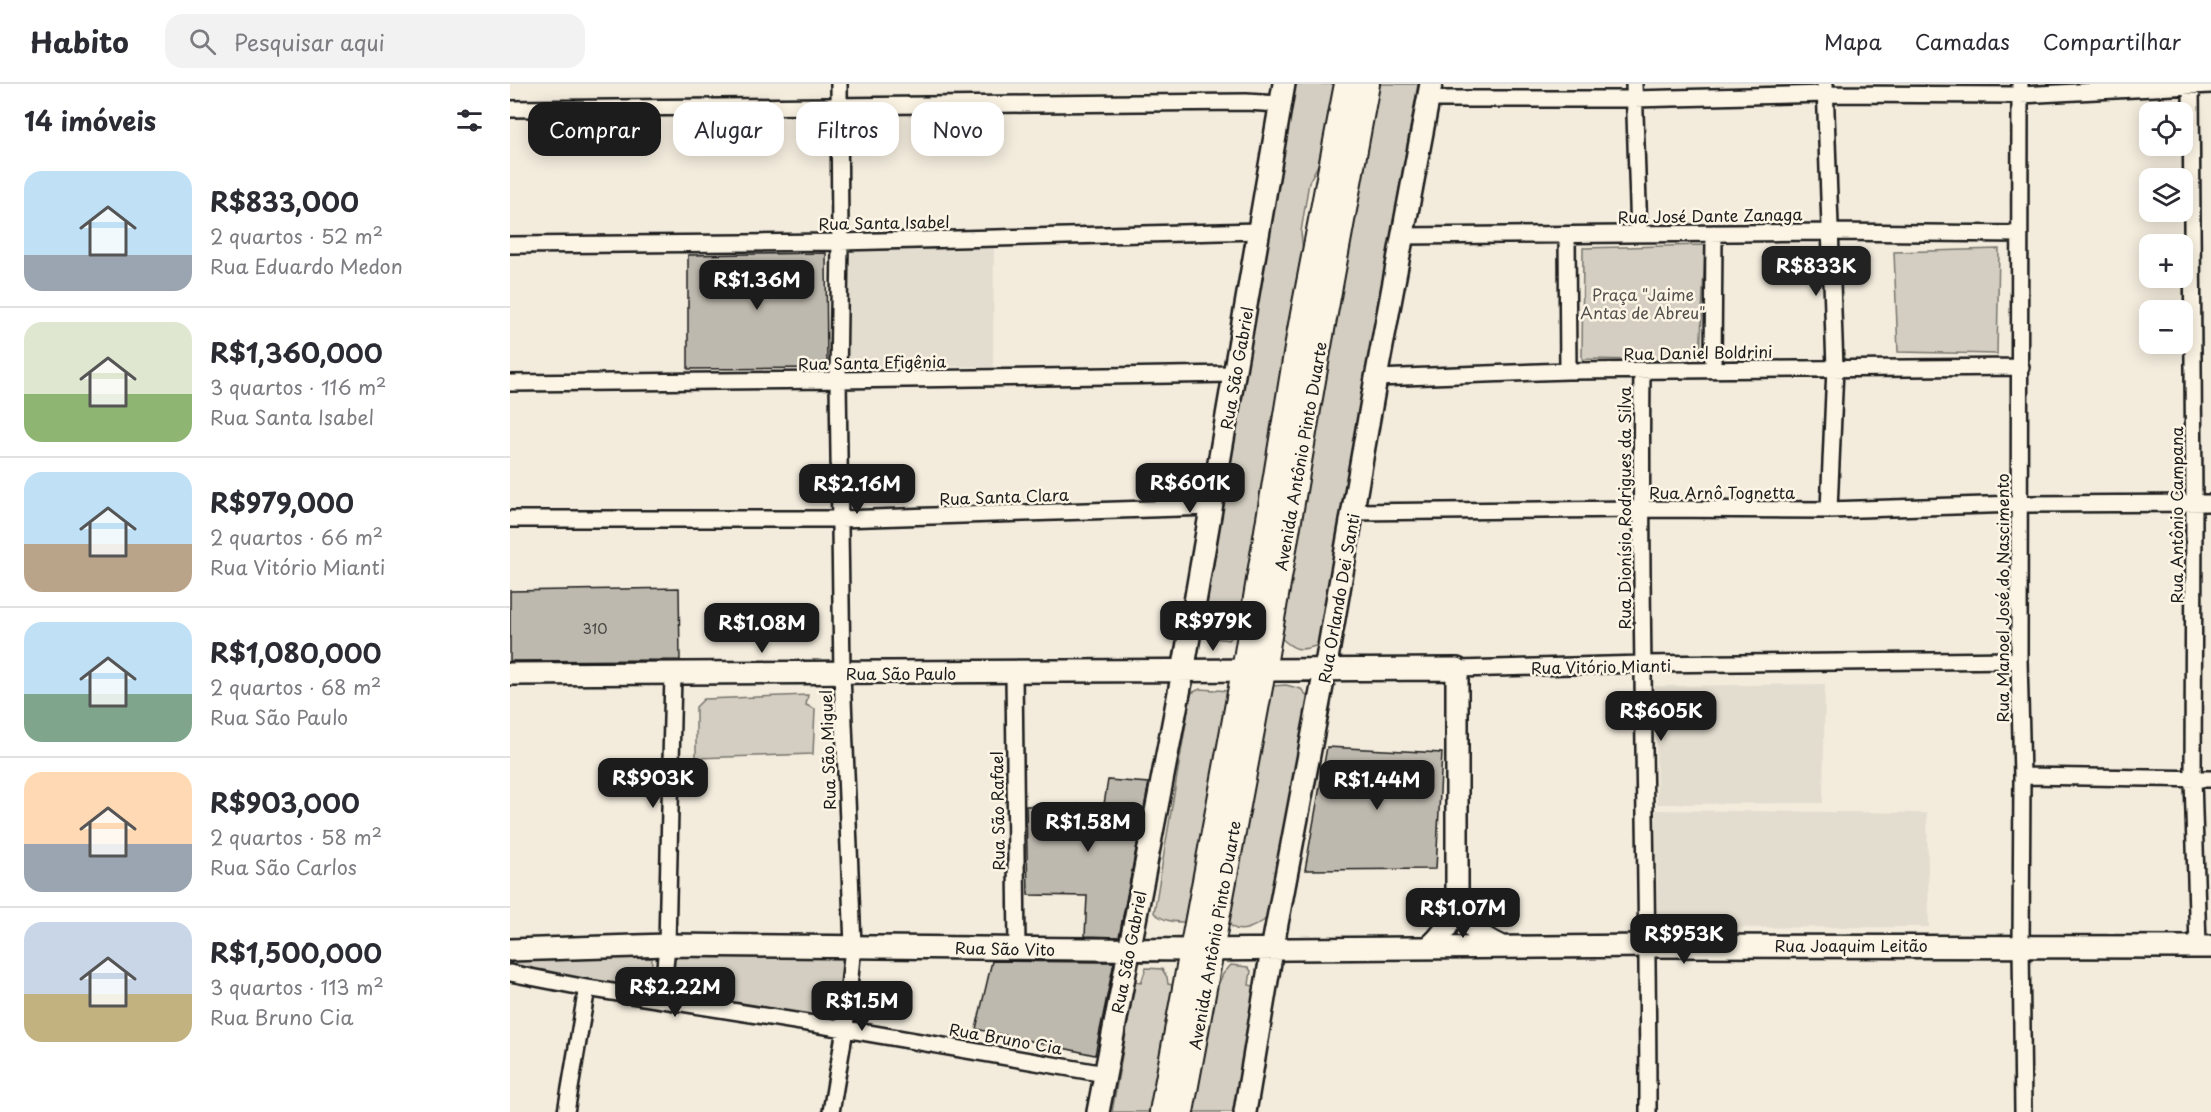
<!DOCTYPE html>
<html lang="pt">
<head>
<meta charset="utf-8">
<style>
	:root { --surface:#fff; --page:#f2f2f3; --text:#2b2b33; --muted:#7c7c81; --line:#e1e1e2; --accent:#1c1c1c }
	body { margin:0; font-family:"Playpen Sans",sans-serif; background:var(--page); color:var(--text); height:100vh; display:flex; flex-direction:column; font-size:22px; white-space:nowrap }
	* { box-sizing:border-box; margin:0 }
	p { font-size:20px; color:var(--muted) }
	.icon { flex:none; width:33px; height:33px; fill:none; stroke:currentColor; stroke-width:2; stroke-linecap:round; stroke-linejoin:round }
	.map { position:relative; flex:1; overflow:hidden }
	.drawer { display:flex; flex-direction:column; background:var(--surface); width:510px }
	.drawer>* { flex:none }
	.banner { position:absolute; left:18px; top:18px; width:570px; height:54px; display:flex; gap:12px }
	.fabs { position:absolute; left:1629px; top:18px; display:grid; gap:12px }
	.fabs a { display:grid; place-items:center; width:54px; height:54px; border-radius:12px; background:var(--surface); box-shadow:0 3px 15px #0003; font-size:30px }
	.price { position:absolute; translate:-50% -51px; padding:0 14px; border-radius:12px; background:var(--accent); color:#fff; font-size:20px; line-height:39px; filter:drop-shadow(0 2px 3px #0008) }
	.price::after { content:''; position:absolute; left:50%; top:36px; width:18px; height:14px; margin-left:-9px; background:inherit; clip-path:polygon(0 0,100% 0,50% 100%) }
	.price.selected { background:#222; color:#fff }
	ul { padding:0; list-style:none }
	li { display:flex; align-items:center; gap:18px; height:150px; padding:0 24px }
	li+li { border-top:2px solid var(--line) }
	li span { display:grid; place-items:center; flex:none; width:168px; height:120px; border-radius:18px; color:#555 }
	li>.icon { margin-inline-start:auto }
	span .icon { width:72px; height:72px; fill:#fffc; stroke-width:1 }
	li b { font-size:26px }
	h2 { display:flex; justify-content:space-between; align-items:center; height:72px; padding:0 24px; font-size:26px }
	.chip { padding:0 21px; border-radius:18px; background:var(--surface); box-shadow:0 3px 15px #0003; font-size:21px; line-height:54px }
	.chip.selected { background:var(--accent); color:#fff }
	header { display:flex; align-items:center; gap:36px; box-sizing:border-box; height:84px; padding:0 30px; background:var(--surface); border-bottom:2px solid var(--line) }
	header strong { font-size:28px }
	nav { display:flex; gap:33px; margin-inline-start:auto; font-size:21px }
	.search { width:420px; height:54px; background:var(--page); display:flex; align-items:center; gap:15px; box-sizing:border-box; padding:0 21px; border-radius:18px; color:var(--muted); font-size:22px }
	main { display:flex; flex:1; min-height:0 }
	.map>svg:first-child { display:block }
</style>
</head>
<body>
<header>
<strong>Habito</strong>
<div class="search"><svg class="icon" aria-label="search" viewBox="0 0 24 24"><circle cx="10" cy="10" r="6"/><path d="M15 15l6 6"/></svg>Pesquisar aqui</div>
<nav><a>Mapa</a><a>Camadas</a><a>Compartilhar</a></nav>
</header>
<main>
<section class="drawer">
<h2>14 imóveis<svg class="icon" aria-label="filters" viewBox="0 0 24 24"><path d="M4 7h16M4 17h16"/><circle cx="9" cy="7" r="2"/><circle cx="15" cy="17" r="2"/></svg></h2>
<ul>
<li><span style="background:linear-gradient(#bfe0f5 70%,#9aa5b1 0)"><svg class="icon" aria-label="home" viewBox="0 0 24 24"><path d="M3 11l9-7 9 7M6 9v11h12V9"/></svg></span><div><b>R$833,000</b><p>2 quartos · 52 m²</p><p>Rua Eduardo Medon</p></div></li>
<li><span style="background:linear-gradient(#dfe7d0 60%,#8fb573 0)"><svg class="icon" aria-label="home" viewBox="0 0 24 24"><path d="M3 11l9-7 9 7M6 9v11h12V9"/></svg></span><div><b>R$1,360,000</b><p>3 quartos · 116 m²</p><p>Rua Santa Isabel</p></div></li>
<li><span style="background:linear-gradient(#bfe0f5 60%,#b9a48a 0)"><svg class="icon" aria-label="home" viewBox="0 0 24 24"><path d="M3 11l9-7 9 7M6 9v11h12V9"/></svg></span><div><b>R$979,000</b><p>2 quartos · 66 m²</p><p>Rua Vitório Mianti</p></div></li>
<li><span style="background:linear-gradient(#bfe0f5 60%,#7fa58c 0)"><svg class="icon" aria-label="home" viewBox="0 0 24 24"><path d="M3 11l9-7 9 7M6 9v11h12V9"/></svg></span><div><b>R$1,080,000</b><p>2 quartos · 68 m²</p><p>Rua São Paulo</p></div></li>
<li><span style="background:linear-gradient(#ffd9b3 60%,#9aa5b1 0)"><svg class="icon" aria-label="home" viewBox="0 0 24 24"><path d="M3 11l9-7 9 7M6 9v11h12V9"/></svg></span><div><b>R$903,000</b><p>2 quartos · 58 m²</p><p>Rua São Carlos</p></div></li>
<li><span style="background:linear-gradient(#c9d6e8 60%,#c2b280 0)"><svg class="icon" aria-label="home" viewBox="0 0 24 24"><path d="M3 11l9-7 9 7M6 9v11h12V9"/></svg></span><div><b>R$1,500,000</b><p>3 quartos · 113 m²</p><p>Rua Bruno Cia</p></div></li>
</ul>
</section>
<div class="map">
<svg width="1701" height="1028" viewBox="0 0 1701 1028">
	<rect width="100%" height="100%" fill="#f3ecdd"/>
	<filter id="ink" filterUnits="userSpaceOnUse"><feTurbulence type="fractalNoise" baseFrequency=".0167" numOctaves="2"/><feDisplacementMap in="SourceGraphic" scale="12" xChannelSelector="R" yChannelSelector="G"/><feConvolveMatrix kernelMatrix="1 2 1 2 8 2 1 2 1" color-interpolation-filters="sRGB"/></filter>
	<g filter="url(#ink)">
		<path fill="#e3ddcf" d="M484,162L483,283L336,281L341,166Z
			M1315,600L1313,719L1147,720L1145,602Z
			M1146,726L1417,729L1419,843L1147,844Z"/>
		<path fill="#d3cec1" stroke="#78756e" stroke-width="1.5" d="M785,0H829L818,62L799,98L791,148L795,185L734,540L719,556L703,554L693,543Z
			M865,0H908L808,561C789,568 784,566 770,553Z
			M1195,161L1190,277L1072,275L1073,164Z
			M1489,165L1487,270L1388,268L1384,168Z
			M776,601L791,605L798,613L759,833C748,841 726,855 718,837L761,602Z
			M690,605L720,607L675,838C663,838 654,837 644,829L681,609Z
			M298,611L296,621L305,625L303,670L186,674V623L194,615Z
			M0,869L142,874L141,908L77,896L0,886Z
			M165,869L334,872L327,938L163,912Z
			M721,881L738,883L741,887L739,901L744,902L723,1028H680L703,900L708,901L713,890Z
			M636,884L652,885L657,893L658,900L663,901L641,1028H602L625,898L631,899Z"/>
		<path fill="#beb9ae" stroke="#1c1c1c" stroke-width="1.5" d="M316,169L317,284L178,285V171Z
			M169,504L170,576L0,577V507Z
			M817,663L932,669L926,785L795,786Z
			M598,696L639,699L609,853L575,852L577,812L518,811L516,722L594,720Z
			M482,877L604,878L585,971L466,945Z"/>
		<g fill="none" stroke-linecap="round" stroke-linejoin="round">
			<g stroke="#1c1c1c" stroke-width="20">
				<path id="street" d="M1124,0L1129,150
					M1315,0L1325,284L1319,426
					M1510,0L1509,576L1512,692L1511,861L1513,1028
					M1681,0L1684,418L1683,695L1688,863
					M918,15H1124L1315,10L1510,11L1701,1
					M0,25L736,18L770,20
					M1057,151L1058,287
					M892,152L1321,148L1509,150
					M0,161L330,158L749,147
					M1203,285L1204,149
					M1132,287C1129,534 1138,781 1138,1028
					M866,294L1058,287L1511,283
					M0,299L328,296L725,290
					M843,428L1130,425L1319,426L1508,420L1701,419
					M0,435H330L701,423
					M947,585L1133,580L1509,576
					M504,589L507,865
					M1512,692L1701,695
					M0,889L77,904L335,945L595,990
					M152,916L157,861L163,589
					M56,1028L77,904
					M321,1028L335,945L343,862L332,590L328,296L330,158L329,0"/>
			</g>
			<g stroke="#1c1c1c" stroke-width="26">
				<path id="secondary" d="M0,590L947,585V818C961,843 964,850 990,862
					M919,863C935,850 941,837 947,818
					M0,866L157,861L681,866L1138,862L1701,863
					M588,1028L673,588L774,0
					M735,1028L762,866L815,586L866,294L921,0"/>
			</g>
			<g stroke="#1c1c1c" stroke-width="28">
				<path id="primary" d="M652,1028L734,587L790,246L837,0
					M671,1028L753,587L807,273L857,0"/>
			</g>
			<use href="#street" stroke="#fcf5e5" stroke-width="15"/>
			<use href="#secondary" stroke="#fcf5e5" stroke-width="21"/>
			<use href="#primary" stroke="#fcf5e5" stroke-width="24"/>
		</g>
	</g>
	<g text-anchor="middle" dominant-baseline="central" stroke-width="5" stroke-linejoin="round" paint-order="stroke">
		<g font-size="14" fill="#444340">
			<text x="85" y="544">310</text>
		</g>
		<g font-size="16" fill="#1c1c1c" stroke="#fcf5e5">
			<text transform="translate(1200 131) rotate(-1)">Rua José Dante Zanaga</text>
			<text transform="translate(374 138) rotate(-1)">Rua Santa Isabel</text>
			<text transform="translate(1188 268) rotate(-1)">Rua Daniel Boldrini</text>
			<text transform="translate(362 278) rotate(-1)">Rua Santa Efigênia</text>
			<text transform="translate(726 284) rotate(-80)">Rua São Gabriel</text>
			<text transform="translate(790 372) rotate(-80)">Avenida Antônio Pinto Duarte</text>
			<text x="1212" y="408">Rua Arnô Tognetta</text>
			<text transform="translate(494 412) rotate(-2)">Rua Santa Clara</text>
			<text transform="translate(1114 424) rotate(-90)">Rua Dionísio Rodrigues da Silva</text>
			<text transform="translate(1666 431) rotate(-90)">Rua Antônio Campana</text>
			<text transform="translate(828 514) rotate(-80)">Rua Orlando Dei Santi</text>
			<text transform="translate(1492 514) rotate(-90)">Rua Manoel José do Nascimento</text>
			<text transform="translate(1091 582) rotate(-1)">Rua Vitório Mianti</text>
			<text x="391" y="589">Rua São Paulo</text>
			<text transform="translate(317 666) rotate(-92)">Rua São Miguel</text>
			<text transform="translate(487 727) rotate(-91)">Rua São Rafael</text>
			<text transform="translate(704 851) rotate(-80)">Avenida Antônio Pinto Duarte</text>
			<text x="1341" y="861">Rua Joaquim Leitão</text>
			<text transform="translate(495 864) rotate(1)">Rua São Vito</text>
			<text transform="translate(618 868) rotate(-79)">Rua São Gabriel</text>
			<text transform="translate(496 954) rotate(10)">Rua Bruno Cia</text>
		</g>
		<g font-size="16" fill="#53514e" stroke="#fcf5e5">
			<text x="1133" y="210">Praça "Jaime<tspan x="1133" dy="18">Antas de Abreu"</tspan></text>
		</g>
	</g>
</svg>
<div class="fabs">
<a><svg class="icon" aria-label="locate" viewBox="0 0 24 24"><circle cx="12" cy="12" r="6"/><path d="M12 2v4M12 18v4M2 12h4M18 12h4"/></svg></a>
<a><svg class="icon" aria-label="layers" viewBox="0 0 24 24"><path d="M12 4l9 5-9 5-9-5zM3 14l9 5 9-5"/></svg></a>
<a>+</a>
<a>−</a>
</div>
<b class="price selected" style="left:1306px;top:213px">R$833K</b>
<b class="price" style="left:247px;top:227px">R$1.36M</b>
<b class="price" style="left:680px;top:430px">R$601K</b>
<b class="price" style="left:347px;top:431px">R$2.16M</b>
<b class="price" style="left:703px;top:568px">R$979K</b>
<b class="price" style="left:252px;top:570px">R$1.08M</b>
<b class="price" style="left:1151px;top:658px">R$605K</b>
<b class="price" style="left:143px;top:725px">R$903K</b>
<b class="price" style="left:867px;top:727px">R$1.44M</b>
<b class="price" style="left:578px;top:769px">R$1.58M</b>
<b class="price" style="left:953px;top:855px">R$1.07M</b>
<b class="price" style="left:1174px;top:881px">R$953K</b>
<b class="price" style="left:165px;top:934px">R$2.22M</b>
<b class="price" style="left:352px;top:948px">R$1.5M</b>
<div class="banner">
<a class="chip selected">Comprar</a>
<a class="chip">Alugar</a>
<a class="chip">Filtros</a>
<a class="chip">Novo</a>
</div>
</div>
</main>
</body>
</html>
